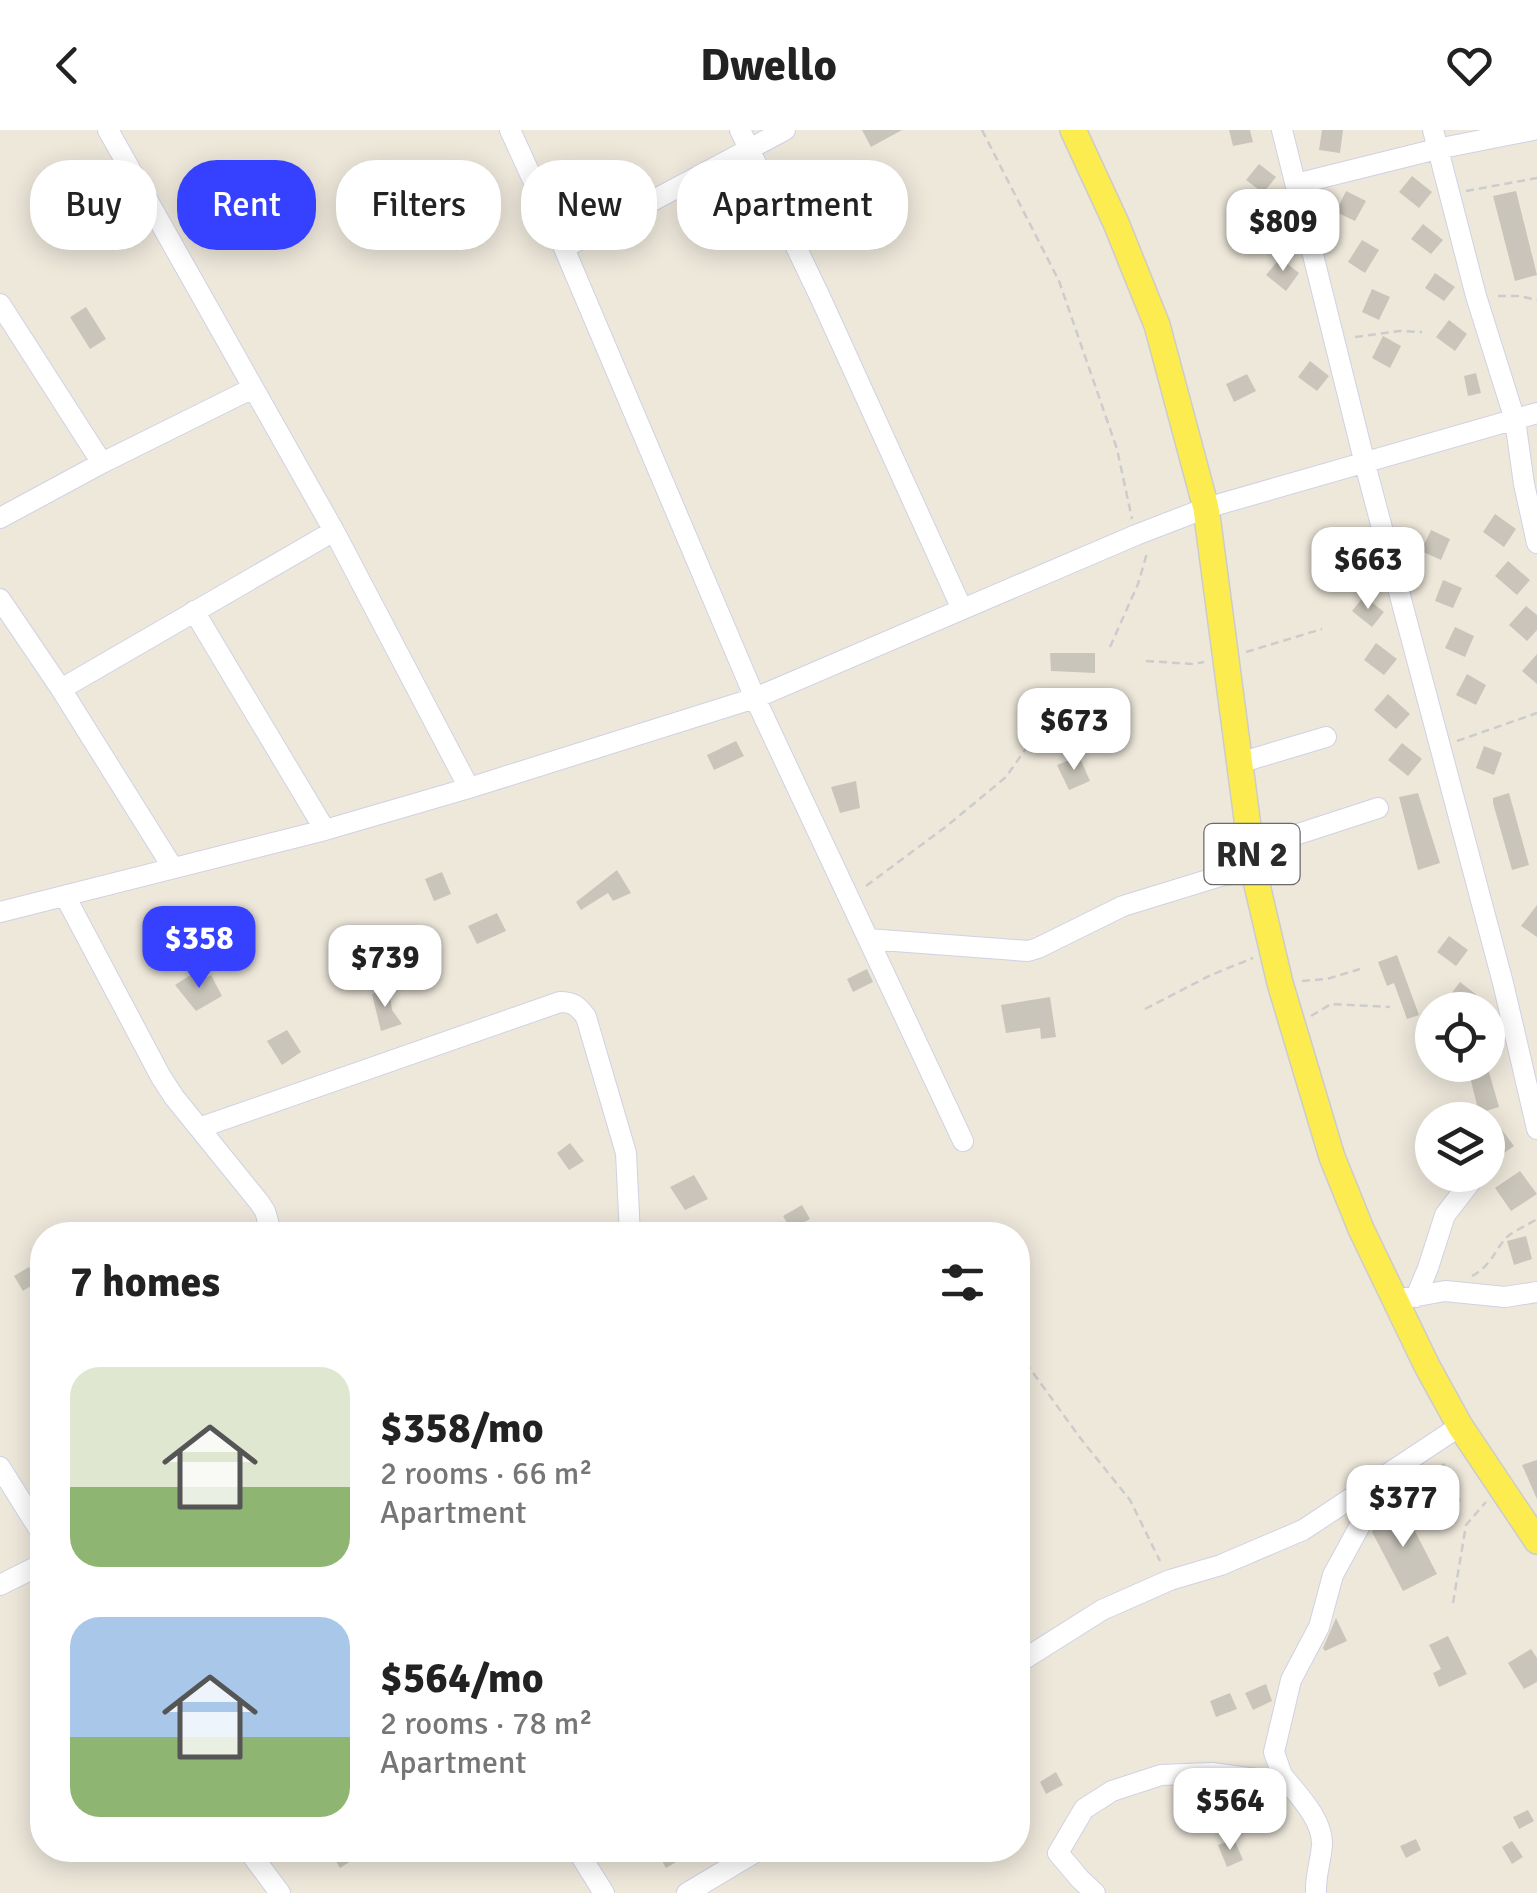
<!DOCTYPE html>
<html lang="en">
<head>
<meta charset="utf-8">
<style>
	:root { --surface:#fff; --page:#f6f6f6; --text:#222; --muted:#767676; --accent:#3641ff }
	body { margin:0; font-family:Signika,sans-serif; background:var(--page); color:var(--text); height:100vh; display:flex; flex-direction:column; font-size:38px; white-space:nowrap }
	* { box-sizing:border-box; margin:0 }
	p { font-size:32px; color:var(--muted) }
	.icon { flex:none; width:55px; height:55px; fill:none; stroke:currentColor; stroke-width:2; stroke-linecap:round; stroke-linejoin:round }
	.map { position:relative; flex:1; overflow:hidden }
	.sheet { position:absolute; left:30px; top:1092px; width:1000px; height:640px; display:flex; flex-direction:column; background:var(--surface); border-radius:40px; box-shadow:0 5px 25px #0003 }
	.sheet>* { flex:none }
	.guide { position:absolute; left:30px; top:30px; width:1000px; height:90px; display:flex; gap:20px }
	.buttons { position:absolute; left:1415px; top:862px; display:grid; gap:20px }
	.buttons a { display:grid; place-items:center; width:90px; height:90px; border-radius:50%; background:var(--surface); box-shadow:0 5px 25px #0003; font-size:50px }
	.price { position:absolute; translate:-50% -85px; padding:0 22px; border-radius:20px; background:#fff; color:#222; font-size:32px; line-height:65px; filter:drop-shadow(0 2px 5px #0008) }
	.price::after { content:''; position:absolute; left:50%; top:60px; width:30px; height:22px; margin-left:-15px; background:inherit; clip-path:polygon(0 0,100% 0,50% 100%) }
	.price.current { background:var(--accent); color:#fff }
	ul { padding:0; list-style:none }
	li { display:flex; align-items:center; gap:30px; height:250px; padding:0 40px }
	li span { display:grid; place-items:center; flex:none; width:280px; height:200px; border-radius:30px; color:#555 }
	li>.icon { margin-inline-start:auto }
	span .icon { width:120px; height:120px; fill:#fffc; stroke-width:1 }
	li b { font-size:42px }
	h2 { display:flex; justify-content:space-between; align-items:center; height:120px; padding:0 40px; font-size:42px }
	.pill { padding:0 35px; border-radius:40px; background:var(--surface); box-shadow:0 5px 25px #0003; font-size:35px; line-height:90px }
	.pill.current { background:var(--accent); color:#fff }
	header { display:flex; justify-content:space-between; align-items:center; height:130px; padding:0 40px; background:var(--surface); font-size:45px; font-weight:800 }
	.map>svg:first-child { display:block }
</style>
</head>
<body>
<header><svg class="icon" aria-label="back" viewBox="0 0 24 24"><path d="M15 5l-7 7 7 7"/></svg>Dwello<svg class="icon" aria-label="heart" viewBox="0 0 24 24"><path d="M12 20l-8-8c-3-5 5-10 8-4 3-6 11-1 8 4z"/></svg></header>
<div class="map">
<svg width="1537" height="1763" viewBox="0 0 1537 1763">
	<rect width="100%" height="100%" fill="#eee8db"/>
	<path fill="#c9c5ba" d="M862,0H902L871,17Z
		M1229,0H1250L1253,12L1233,16Z
		M1322,0H1343L1340,23L1319,20Z
		M1259,34L1276,47L1263,63L1246,50Z
		M1412,46L1432,62L1419,78L1399,62Z
		M1346,61L1366,71L1355,91L1336,82Z
		M1516,61L1537,145L1515,151L1493,66Z
		M1269,80L1288,96L1273,113L1254,98Z
		M1423,94L1443,110L1431,124L1411,109Z
		M1362,110L1379,120L1365,143L1348,132Z
		M1280,128L1299,143L1286,161L1266,145Z
		M1435,143L1455,157L1444,171L1425,158Z
		M1372,159L1390,167L1379,190L1362,182Z
		M86,177L106,209L90,219L70,187Z
		M1449,190L1467,204L1455,221L1436,207Z
		M1383,206L1401,216L1390,238L1372,228Z
		M1310,231L1329,246L1317,261L1298,247Z
		M1476,243L1481,263L1468,266L1464,246Z
		M1247,244L1256,261L1234,272L1226,254Z
		M1495,384L1516,399L1504,417L1483,402Z
		M1431,400L1450,409L1441,430L1421,421Z
		M1365,414L1374,421L1378,436L1358,461L1339,446Z
		M1508,431L1530,450L1517,465L1495,446Z
		M1443,450L1462,458L1453,478L1435,471Z
		M1364,466L1384,482L1372,497L1352,481Z
		M1526,476L1537,485V500L1527,511L1509,495Z
		M1455,497L1474,506L1465,527L1445,518Z
		M1376,513L1397,529L1384,545L1364,530Z
		M1050,523H1095V543L1051,541Z
		M1537,524V554L1522,541Z
		M1467,544L1486,555L1476,575L1456,565Z
		M1104,563L1111,580L1075,596L1067,579Z
		M1388,564L1410,584L1396,599L1374,580Z
		M736,611L744,626L714,640L707,625Z
		M1402,613L1422,629L1408,646L1388,630Z
		M1484,616L1502,623L1494,645L1476,638Z
		M1079,626L1090,651L1069,660L1057,635Z
		M856,651L860,678L840,683L831,657Z
		M1418,663L1440,733L1418,740L1399,667Z
		M1509,663L1529,735L1512,740L1493,673V668Z
		M617,740L631,763L613,771L608,763L581,780L576,772Z
		M442,742L451,764L434,771L425,749Z
		M1537,775V807L1521,796Z
		M497,783L506,801L477,814L468,796Z
		M1449,806L1468,820L1456,836L1437,822Z
		M1397,825L1419,885L1407,889L1394,853L1387,856L1378,832Z
		M867,839L873,852L853,862L847,849Z
		M192,844L197,852L211,845L222,866L196,881L175,855Z
		M1460,852L1482,869L1473,880H1464L1448,868Z
		M389,858L392,880L402,894L381,901L372,864Z
		M1050,867L1056,907L1041,909L1040,898L1006,903L1001,875Z
		M287,900L301,922L282,935L267,911Z
		M1467,935H1487L1499,977L1479,983Z
		M1499,996L1514,1016L1497,1028L1488,1014V1004Z
		M570,1013L584,1031L569,1040L557,1023Z
		M1520,1041L1537,1064L1511,1081L1495,1058Z
		M694,1045L708,1069L685,1080L670,1057Z
		M802,1075L810,1089L791,1100L783,1086Z
		M1526,1106L1532,1129L1514,1135L1507,1111Z
		M29,1137L38,1151L23,1161L14,1146Z
		M1537,1330V1369L1522,1335Z
		M1444,1333L1461,1371L1453,1375L1443,1357L1425,1365L1418,1350L1435,1342L1433,1340Z
		M1403,1378L1437,1444L1403,1461L1372,1402L1379,1391Z
		M1336,1488L1347,1511L1325,1521L1323,1518Z
		M1448,1506L1467,1544L1439,1557L1433,1543L1441,1539L1429,1515Z
		M1531,1519L1537,1528V1552L1524,1559L1508,1533Z
		M1266,1554L1272,1571L1253,1580L1245,1563Z
		M1230,1563L1237,1579L1216,1587L1210,1571Z
		M1056,1642L1063,1655L1046,1664L1040,1652Z
		M1528,1680L1534,1691L1519,1699L1513,1687Z
		M1234,1709L1243,1730L1227,1737L1218,1715Z
		M1416,1709L1421,1720L1406,1728L1400,1716Z
		M1512,1711L1523,1727L1512,1734L1502,1717Z
		M342,1720H368L340,1738L333,1726Z
		M656,1720H696L666,1738Z"/>
	<g fill="none" stroke-linecap="round" stroke-linejoin="round">
		<g stroke="#d0d1e4" stroke-width="22">
			<path id="minor" d="M108,0L334,401L469,658
				M510,0L564,118L755,568L963,1011
				M740,0L821,169L962,479
				M1282,0L1365,334L1503,853L1537,999
				M1433,0L1476,166L1515,290L1524,354L1537,413
				M1296,54L1437,19L1533,0
				M564,118L785,0
				M0,174L102,333
				M0,388L102,333L253,258
				M0,469L61,559L173,738
				M194,481L325,700
				M61,559L334,401
				M1239,633L1326,607
				M65,766L161,947L174,967L259,1072L265,1081L272,1105
				M0,782L325,700L469,658L755,568L1136,405L1206,378L1537,283
				M868,809L1028,821L1038,818L1123,776L1224,745L1254,742L1289,707L1378,678
				M199,998L560,872C573,872 578,876 586,887L626,1023L630,1105
				M1416,1167L1428,1138L1445,1085L1476,1045
				M1395,1170L1445,1161L1505,1167L1537,1162
				M0,1337L42,1404
				M0,1455L42,1434
				M1018,1533L1102,1480L1170,1450L1221,1435L1303,1400L1460,1296
				M1282,1645C1297,1664 1323,1689 1322,1715C1321,1731 1315,1746 1316,1763
				M248,1720L280,1763
				M577,1720L604,1763
				M687,1763L759,1720
				M1095,1763L1080,1749L1058,1723L1084,1679L1112,1661L1161,1645L1212,1643L1256,1649L1270,1658L1282,1645L1274,1622L1291,1550L1319,1497L1333,1445L1363,1390L1394,1340"/>
		</g>
		<g stroke="#ccc" stroke-width="28">
			<path id="major" d="M1073,0L1116,93L1157,195L1206,378L1254,742L1280,853L1332,1027L1361,1099L1427,1236L1460,1296L1537,1411"/>
		</g>
		<path stroke="#ccc" stroke-width="2.5" stroke-dasharray="8 5" stroke-linecap="butt" d="M982,0L1059,151L1117,319L1132,389
			M1466,61L1537,48
			M1498,166H1519L1537,170
			M1355,207L1400,201L1422,202
			M1110,517L1138,454L1147,423
			M1246,522L1322,499
			M1146,531L1193,534L1204,532
			M1457,611L1537,583
			M866,756L948,695L1006,647L1027,617L1080,563
			M1302,851L1327,849L1360,839
			M1145,879L1211,845L1253,828
			M1311,886L1331,874L1390,877
			M1472,1146C1493,1134 1493,1122 1507,1107C1515,1100 1528,1095 1537,1089
			M1018,1222L1081,1309L1130,1370L1160,1431
			M1453,1473L1466,1395L1486,1372"/>
		<use href="#minor" stroke="#fff" stroke-width="20"/>
		<use href="#major" stroke="#fdec50" stroke-width="25"/>
	</g>
	<g text-anchor="middle" dominant-baseline="central" stroke-width="9" stroke-linejoin="round" paint-order="stroke">
		<rect fill="#fff" stroke="#6a6a6a" stroke-width="2.5" x="1204.5" y="694" width="95" height="60" rx="8"/>
		<g font-size="35" font-weight="bold" fill="#2a2a2a">
			<text x="1252" y="724">RN 2</text>
		</g>
	</g>
</svg>
<div class="buttons">
<a><svg class="icon" aria-label="locate" viewBox="0 0 24 24"><circle cx="12" cy="12" r="6"/><path d="M12 2v4M12 18v4M2 12h4M18 12h4"/></svg></a>
<a><svg class="icon" aria-label="layers" viewBox="0 0 24 24"><path d="M12 4l9 5-9 5-9-5zM3 14l9 5 9-5"/></svg></a>
</div>
<b class="price" style="left:1283px;top:144px">$809</b>
<b class="price" style="left:1368px;top:482px">$663</b>
<b class="price" style="left:1074px;top:643px">$673</b>
<b class="price current" style="left:199px;top:861px">$358</b>
<b class="price" style="left:385px;top:880px">$739</b>
<b class="price" style="left:1403px;top:1420px">$377</b>
<b class="price" style="left:1230px;top:1723px">$564</b>
<div class="guide">
<a class="pill">Buy</a>
<a class="pill current">Rent</a>
<a class="pill">Filters</a>
<a class="pill">New</a>
<a class="pill">Apartment</a>
</div>
<section class="sheet">
<h2>7 homes<svg class="icon" aria-label="filters" viewBox="0 0 24 24"><path d="M4 7h16M4 17h16"/><circle cx="9" cy="7" r="2"/><circle cx="15" cy="17" r="2"/></svg></h2>
<ul>
<li><span style="background:linear-gradient(#dfe7d0 60%,#8fb573 0)"><svg class="icon" aria-label="home" viewBox="0 0 24 24"><path d="M3 11l9-7 9 7M6 9v11h12V9"/></svg></span><div><b>$358/mo</b><p>2 rooms · 66 m²</p><p>Apartment</p></div></li>
<li><span style="background:linear-gradient(#a9c7e8 60%,#8fb573 0)"><svg class="icon" aria-label="home" viewBox="0 0 24 24"><path d="M3 11l9-7 9 7M6 9v11h12V9"/></svg></span><div><b>$564/mo</b><p>2 rooms · 78 m²</p><p>Apartment</p></div></li>
</ul>
</section>
</div>
</body>
</html>
